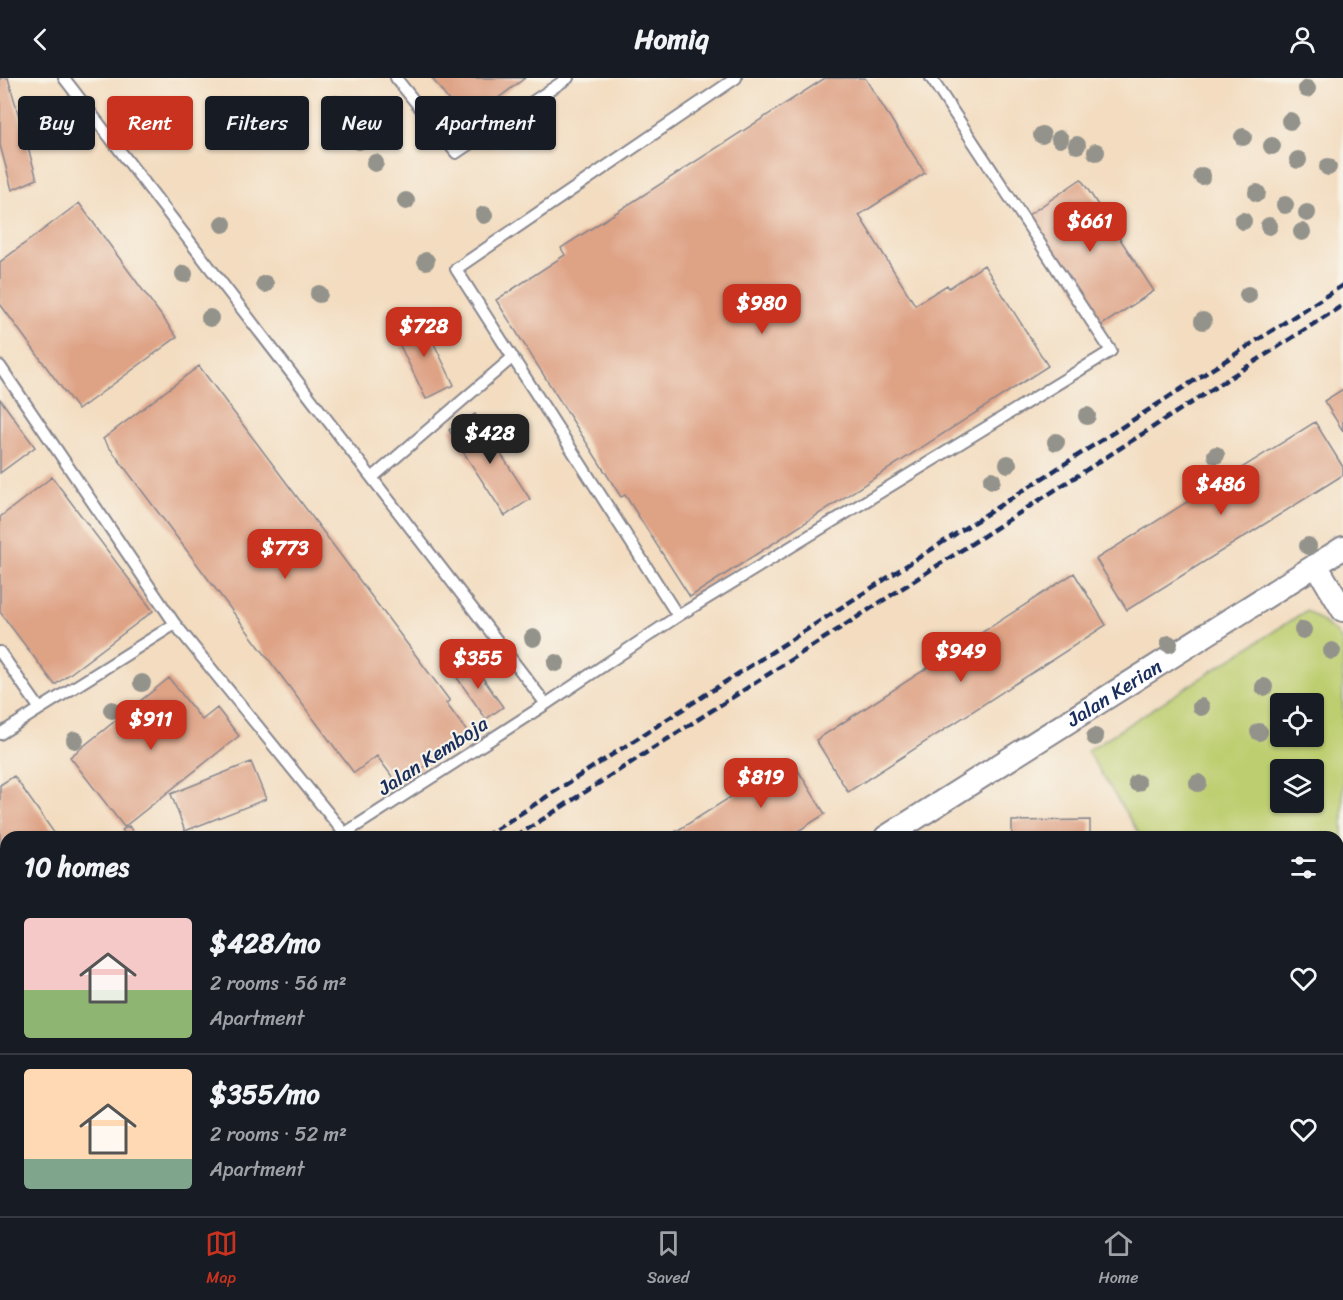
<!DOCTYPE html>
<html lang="en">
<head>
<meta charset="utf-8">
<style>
	:root { --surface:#171b24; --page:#20242c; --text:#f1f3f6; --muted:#9ea1a6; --line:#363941; --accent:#c8321e }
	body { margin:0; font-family:Sriracha,sans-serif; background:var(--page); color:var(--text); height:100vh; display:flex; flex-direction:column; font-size:22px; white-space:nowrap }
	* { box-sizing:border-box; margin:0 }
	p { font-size:20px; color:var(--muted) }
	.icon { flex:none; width:33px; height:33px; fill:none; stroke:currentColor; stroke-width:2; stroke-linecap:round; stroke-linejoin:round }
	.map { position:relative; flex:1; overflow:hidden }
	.side { position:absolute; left:0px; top:753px; width:1344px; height:386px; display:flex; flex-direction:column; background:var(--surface); border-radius:18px 18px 0 0; box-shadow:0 2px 4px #0004 }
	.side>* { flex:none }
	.banner { position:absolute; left:18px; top:18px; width:600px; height:54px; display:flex; gap:12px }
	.controls { position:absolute; left:1270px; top:615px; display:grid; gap:12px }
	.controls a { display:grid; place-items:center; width:54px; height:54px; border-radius:6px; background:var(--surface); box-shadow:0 2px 4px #0004; font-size:30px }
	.price { position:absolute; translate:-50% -51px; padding:0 14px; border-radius:12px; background:var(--accent); color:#fff; font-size:20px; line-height:39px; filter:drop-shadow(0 2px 3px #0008) }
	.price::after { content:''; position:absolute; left:50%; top:36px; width:18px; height:14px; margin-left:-9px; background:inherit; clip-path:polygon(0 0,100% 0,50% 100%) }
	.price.current { background:#222; color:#fff }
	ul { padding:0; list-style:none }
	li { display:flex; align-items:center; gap:18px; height:150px; padding:0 24px }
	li+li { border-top:2px solid var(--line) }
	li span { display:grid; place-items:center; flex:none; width:168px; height:120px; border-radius:6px; color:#555 }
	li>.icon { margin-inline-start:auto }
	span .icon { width:72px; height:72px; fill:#fffc; stroke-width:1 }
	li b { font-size:26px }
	h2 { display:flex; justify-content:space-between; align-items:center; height:72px; padding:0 24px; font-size:26px }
	.chip { padding:0 21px; border-radius:6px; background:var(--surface); box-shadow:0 2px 4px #0004; font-size:21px; line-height:54px }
	.chip.current { background:var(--accent); color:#fff }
	header { display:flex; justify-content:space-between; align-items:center; height:78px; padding:0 24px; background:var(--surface); font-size:27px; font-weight:700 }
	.dock { display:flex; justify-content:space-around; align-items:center; height:84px; border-top:2px solid var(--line); background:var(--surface); font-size:16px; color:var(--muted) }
	.dock a { display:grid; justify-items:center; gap:3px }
	.dock .current { color:var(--accent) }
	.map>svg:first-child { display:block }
</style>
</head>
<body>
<header><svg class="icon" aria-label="back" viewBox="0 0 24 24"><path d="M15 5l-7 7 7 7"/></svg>Homiq<svg class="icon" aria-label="person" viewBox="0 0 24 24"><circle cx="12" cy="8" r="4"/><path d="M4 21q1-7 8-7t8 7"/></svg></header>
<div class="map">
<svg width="1343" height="1138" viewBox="0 0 1343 1138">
	<rect width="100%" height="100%" fill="#f7f3e8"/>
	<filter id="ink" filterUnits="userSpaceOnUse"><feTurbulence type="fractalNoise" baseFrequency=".0167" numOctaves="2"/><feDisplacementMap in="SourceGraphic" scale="12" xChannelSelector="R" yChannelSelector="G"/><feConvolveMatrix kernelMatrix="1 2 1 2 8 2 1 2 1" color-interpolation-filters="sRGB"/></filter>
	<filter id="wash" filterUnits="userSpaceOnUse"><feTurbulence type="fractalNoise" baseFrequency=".008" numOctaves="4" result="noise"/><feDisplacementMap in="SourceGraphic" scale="24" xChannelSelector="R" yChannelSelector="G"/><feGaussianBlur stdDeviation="1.35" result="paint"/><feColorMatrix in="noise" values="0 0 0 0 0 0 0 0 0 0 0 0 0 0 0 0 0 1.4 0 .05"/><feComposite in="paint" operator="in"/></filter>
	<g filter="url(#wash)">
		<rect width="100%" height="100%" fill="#f3dcbf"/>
		<path fill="#bdce70" stroke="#6c7e67" stroke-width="1.5" fill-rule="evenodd" d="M1307,532L1338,556L1343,566V772L1338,771V759H1141L1087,673ZM1281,626H1314V658H1281ZM1281,692H1314V724H1281Z"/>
		<g id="blocks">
			<path fill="#dea285" d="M0,0H8L37,101L12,112L0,67Z
				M432,0H525L465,45Z
				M825,0H865L925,95L859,137L915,227L947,207L949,210L984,187L1048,288L690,519L625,417L621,419L496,222L565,177L561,170Z
				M1081,101L1154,213L1099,249L1027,138Z
				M79,125L177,259L78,332L0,226V184Z
				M421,239L454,307L426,321L393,253Z
				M199,288L450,623L446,625L468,655L399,708L377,678L354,695L103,361Z
				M1343,311V353L1324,323Z
				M0,321L35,369L0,395Z
				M475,336L530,421L505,438L449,352Z
				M1315,344L1343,389V397L1127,532L1096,481Z
				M52,399L153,533L55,607L0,534V439Z
				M1074,495L1106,547L848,714L816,662Z
				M470,582L503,629L486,641L453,594Z
				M169,600L202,642L217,630L239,658L124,749L70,679Z
				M791,681L825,736L803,750L788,759H667Z
				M251,684L266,721L185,753L171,716Z
				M14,698L57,759H6V823L0,814V707Z
				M1090,742V759H1012V743Z
				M129,748L136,759H127L122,752Z
				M1338,804H1342L1340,1054H1338Z
				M4,869L6,872V938L0,942V872Z
				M6,1132H12L19,1138H1Z
				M159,1132H179V1133L160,1138Z
				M198,1132H240L241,1138H200Z
				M600,1132H626L645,1137L598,1138Z
				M791,1132H860L859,1138H804V1136L791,1134Z
				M1181,1132H1264V1138H1181Z"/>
		</g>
	</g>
	<g filter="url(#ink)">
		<use href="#blocks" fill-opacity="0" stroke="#87868e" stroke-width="1.5"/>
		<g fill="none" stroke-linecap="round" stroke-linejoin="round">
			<g stroke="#87868e" stroke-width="14">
				<path id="service" d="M64,0L546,626
					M396,0L456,75L568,0
					M0,288L175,546L345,756
					M372,400L513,279
					M678,538L456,191L736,0
					M0,574L40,631
					M0,656L175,546
					M339,759L546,626L678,538L1111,273L931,0
					M0,957L6,953
					M154,1132L156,1138
					M565,1132L566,1138
					M87,1138L91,1132
					M322,1138L323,1132"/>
			</g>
			<g stroke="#87868e" stroke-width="26">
				<g id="minor">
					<path d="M1316,487L1343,532"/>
					<path id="s1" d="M886,759L1343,470"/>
					<path d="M0,1103L6,1105"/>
					<path d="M45,1132L51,1138"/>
					<path d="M1137,1138V1132"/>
				</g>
			</g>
			<use href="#service" stroke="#fff" stroke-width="10"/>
			<use href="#minor" stroke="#fff" stroke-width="22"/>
			<path stroke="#1b2f5e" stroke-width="4.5" stroke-dasharray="9 4.5" stroke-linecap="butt" d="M484,759L1343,207
				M515,759L1343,227
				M0,1070L6,1066
				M0,1089L6,1085"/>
			<path stroke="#87868e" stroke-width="4" stroke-dasharray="4.5 4.5" stroke-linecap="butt" d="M0,1069L6,1072"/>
		</g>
		<g fill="#93938c">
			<circle cx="1307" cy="11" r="9"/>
			<circle cx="336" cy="26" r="9"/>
			<circle cx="1290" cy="43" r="9"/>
			<circle cx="1042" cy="57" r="9"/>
			<circle cx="1243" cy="59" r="9"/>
			<circle cx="1060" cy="61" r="9"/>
			<circle cx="359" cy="63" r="9"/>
			<circle cx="1077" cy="67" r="9"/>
			<circle cx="1272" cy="68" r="9"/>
			<circle cx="1096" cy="74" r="9"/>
			<circle cx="1298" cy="82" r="9"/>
			<circle cx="375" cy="85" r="9"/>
			<circle cx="1328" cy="89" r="9"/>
			<circle cx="1202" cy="98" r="9"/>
			<circle cx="1257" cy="115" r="9"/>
			<circle cx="406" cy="123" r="9"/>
			<circle cx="1285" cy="127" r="9"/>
			<circle cx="1307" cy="135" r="9"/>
			<circle cx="484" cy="137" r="9"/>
			<circle cx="1243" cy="143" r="9"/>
			<circle cx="223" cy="146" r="9"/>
			<circle cx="1269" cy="148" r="9"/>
			<circle cx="1302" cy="154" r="9"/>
			<circle cx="426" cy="183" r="9"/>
			<circle cx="184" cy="196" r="9"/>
			<circle cx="265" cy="206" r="9"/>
			<circle cx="319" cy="216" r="9"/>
			<circle cx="1248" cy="217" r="9"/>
			<circle cx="210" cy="240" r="9"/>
			<circle cx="1203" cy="243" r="9"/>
			<circle cx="1087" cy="338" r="9"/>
			<circle cx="1056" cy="364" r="9"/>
			<circle cx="1216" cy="377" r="9"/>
			<circle cx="1008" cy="386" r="9"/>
			<circle cx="992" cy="402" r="9"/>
			<circle cx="1308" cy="468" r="9"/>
			<circle cx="1303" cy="552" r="9"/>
			<circle cx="533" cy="560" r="9"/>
			<circle cx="1169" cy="566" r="9"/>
			<circle cx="1332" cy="573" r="9"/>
			<circle cx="556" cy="585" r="9"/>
			<circle cx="142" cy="605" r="9"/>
			<circle cx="1264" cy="609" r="9"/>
			<circle cx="1201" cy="629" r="9"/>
			<circle cx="112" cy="632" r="9"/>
			<circle cx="1259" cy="654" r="9"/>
			<circle cx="1095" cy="659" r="9"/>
			<circle cx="75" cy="662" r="9"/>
			<circle cx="1137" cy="705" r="9"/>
			<circle cx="1198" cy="705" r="9"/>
		</g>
	</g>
	<g text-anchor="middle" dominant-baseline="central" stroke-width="4.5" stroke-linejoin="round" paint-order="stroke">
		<g font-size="20" fill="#1b2f5e" stroke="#f7f3e8">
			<text stroke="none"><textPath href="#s1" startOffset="270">Jalan Kerian</textPath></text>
			<text transform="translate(433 678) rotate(-33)">Jalan Kemboja</text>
		</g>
	</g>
</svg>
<div class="controls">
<a><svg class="icon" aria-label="locate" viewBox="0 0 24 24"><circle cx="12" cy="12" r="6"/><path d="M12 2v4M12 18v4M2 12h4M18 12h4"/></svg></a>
<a><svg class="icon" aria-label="layers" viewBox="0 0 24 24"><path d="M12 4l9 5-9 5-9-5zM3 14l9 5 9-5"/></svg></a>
</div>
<b class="price" style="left:1090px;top:175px">$661</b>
<b class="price" style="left:762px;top:257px">$980</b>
<b class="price" style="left:424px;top:280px">$728</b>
<b class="price current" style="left:490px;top:387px">$428</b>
<b class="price" style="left:1221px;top:438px">$486</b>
<b class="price" style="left:285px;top:502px">$773</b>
<b class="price" style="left:961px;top:605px">$949</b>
<b class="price" style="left:478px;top:612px">$355</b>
<b class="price" style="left:151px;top:673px">$911</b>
<b class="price" style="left:761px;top:731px">$819</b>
<div class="banner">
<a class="chip">Buy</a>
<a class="chip current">Rent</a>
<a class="chip">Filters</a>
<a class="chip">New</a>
<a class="chip">Apartment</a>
</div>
<section class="side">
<h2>10 homes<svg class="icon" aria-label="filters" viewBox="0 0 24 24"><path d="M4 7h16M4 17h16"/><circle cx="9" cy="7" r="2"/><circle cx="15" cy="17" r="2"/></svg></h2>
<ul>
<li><span style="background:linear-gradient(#f6c9c9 60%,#8fb573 0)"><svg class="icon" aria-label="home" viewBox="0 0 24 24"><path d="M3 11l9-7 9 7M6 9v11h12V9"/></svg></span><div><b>$428/mo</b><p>2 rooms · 56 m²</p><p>Apartment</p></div><svg class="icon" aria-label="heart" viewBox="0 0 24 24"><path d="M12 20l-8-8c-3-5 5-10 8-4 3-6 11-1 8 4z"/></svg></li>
<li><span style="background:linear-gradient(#ffd9b3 75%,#7fa58c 0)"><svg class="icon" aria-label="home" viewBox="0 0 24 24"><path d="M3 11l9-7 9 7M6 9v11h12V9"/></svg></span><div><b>$355/mo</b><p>2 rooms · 52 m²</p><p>Apartment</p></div><svg class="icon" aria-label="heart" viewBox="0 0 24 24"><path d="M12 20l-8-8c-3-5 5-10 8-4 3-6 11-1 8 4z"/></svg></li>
</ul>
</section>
</div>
<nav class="dock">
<a class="current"><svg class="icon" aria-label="map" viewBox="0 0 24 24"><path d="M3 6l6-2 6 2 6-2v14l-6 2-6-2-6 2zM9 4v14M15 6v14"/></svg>Map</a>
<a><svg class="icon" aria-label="saved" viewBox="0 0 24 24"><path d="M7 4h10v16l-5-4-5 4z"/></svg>Saved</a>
<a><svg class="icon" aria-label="home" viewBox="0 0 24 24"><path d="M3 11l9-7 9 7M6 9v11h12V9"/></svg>Home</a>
</nav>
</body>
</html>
